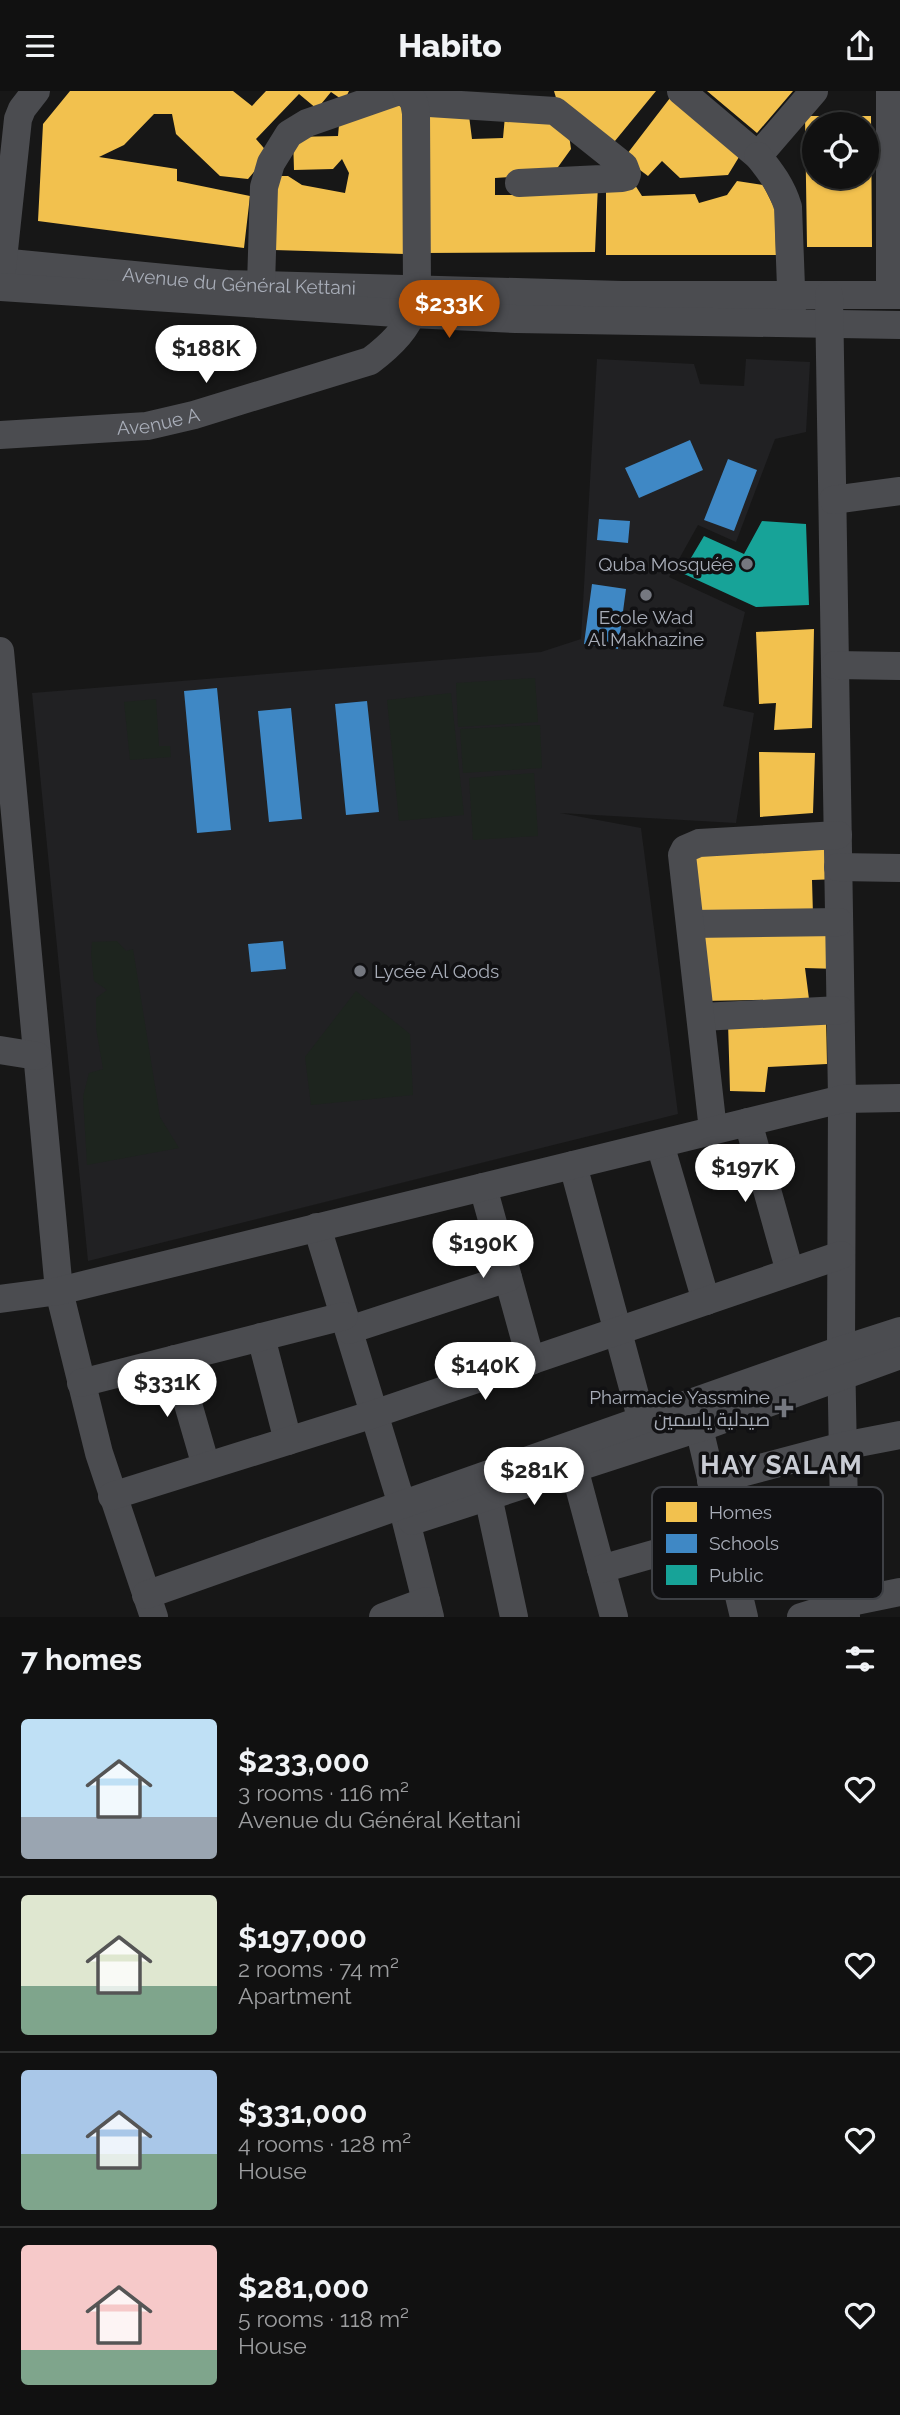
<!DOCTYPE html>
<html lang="en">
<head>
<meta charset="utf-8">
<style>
	:root { --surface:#111; --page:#1a1a1a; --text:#f1f3f6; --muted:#9c9d9f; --line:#303131; --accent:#b45309 }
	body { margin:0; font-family:Raleway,Cairo,sans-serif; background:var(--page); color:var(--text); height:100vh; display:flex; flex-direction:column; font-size:26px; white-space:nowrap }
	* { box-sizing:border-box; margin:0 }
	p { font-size:23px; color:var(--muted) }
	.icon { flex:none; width:38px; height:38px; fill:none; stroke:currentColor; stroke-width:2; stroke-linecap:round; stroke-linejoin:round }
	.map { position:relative; height:1526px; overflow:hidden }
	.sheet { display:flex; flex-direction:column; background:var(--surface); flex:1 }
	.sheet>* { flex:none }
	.tools { position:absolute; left:802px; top:21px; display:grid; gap:14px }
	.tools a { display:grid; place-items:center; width:77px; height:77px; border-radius:50%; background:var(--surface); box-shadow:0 2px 5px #0004,0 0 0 2px var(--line); font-size:35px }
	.price { position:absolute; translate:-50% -60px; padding:0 16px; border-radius:24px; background:#fff; color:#222; font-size:23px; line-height:46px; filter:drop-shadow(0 2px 4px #0008) }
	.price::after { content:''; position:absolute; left:50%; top:42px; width:21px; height:16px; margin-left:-10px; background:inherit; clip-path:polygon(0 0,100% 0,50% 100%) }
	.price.current { background:var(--accent); color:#fff }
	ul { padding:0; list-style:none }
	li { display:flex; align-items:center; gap:21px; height:175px; padding:0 21px }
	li+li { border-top:2px solid var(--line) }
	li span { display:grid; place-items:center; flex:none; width:196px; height:140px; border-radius:7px; color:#555 }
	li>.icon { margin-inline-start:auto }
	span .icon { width:84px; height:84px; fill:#fffc; stroke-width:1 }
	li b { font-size:30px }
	h2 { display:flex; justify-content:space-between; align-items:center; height:84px; padding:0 21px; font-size:30px }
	header { display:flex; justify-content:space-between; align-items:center; height:91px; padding:0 21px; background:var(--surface); font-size:32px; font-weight:800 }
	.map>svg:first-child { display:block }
</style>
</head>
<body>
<header><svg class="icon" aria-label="menu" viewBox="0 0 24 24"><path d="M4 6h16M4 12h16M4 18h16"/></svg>Habito<svg class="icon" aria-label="share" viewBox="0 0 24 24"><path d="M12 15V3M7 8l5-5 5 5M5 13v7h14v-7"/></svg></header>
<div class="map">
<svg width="900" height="1526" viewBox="0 0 900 1526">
	<rect width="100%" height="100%" fill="#171717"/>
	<path fill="#212123" d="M597,268L694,273L700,293L744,295L746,268L810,271L806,341L775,348L736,451L698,434L669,486L745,521L723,615L754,622L736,732L560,722L641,737L678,1023L88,1170L32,602L541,561L581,548Z"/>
	<path fill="#1d241e" d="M535,587L538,631L458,636L456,592Z
		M451,602L464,724L399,730L387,609Z
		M156,608L159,655H170L171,666L130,669L124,611Z
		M540,634L542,677L463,682L460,638Z
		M534,682L538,745L473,749L469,687Z
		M117,850L126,860L133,858L160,1026L179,1057L87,1074L83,1006L89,982L103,978L96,937V907L107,899L94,890L91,863L92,851Z
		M356,900L410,943L413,1004L311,1014L305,966Z"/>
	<path fill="#f2c14e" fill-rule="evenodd" d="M70,0H233L252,15L266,0H349L344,10L331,1L317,18L299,3L256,48L269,63L248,88L220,85L176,43L172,23H154L124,54L99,66L177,78V90L250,105L244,157L38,130L43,33Z
		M554,0H656L610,56L560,20Z
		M707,0H793L757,42Z
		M670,7L739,66L728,84L680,87L662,70L648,85L624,67Z
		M373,13L406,15L405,163L274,159L272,85H288L302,94L345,102L349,82L342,68L333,78L294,79L293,46L338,45L340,23L373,24Z
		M468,17L472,48L503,47L505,25L557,32L569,44L571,58L553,83L495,87V104H546L598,94L595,161L423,162L420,18Z
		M805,25H871L872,156H807ZM814,33H866V86H814Z
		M606,90L635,94L642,105L695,103L699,112L727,104L737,90L763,94L775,118L776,164H606Z
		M814,538L812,637L774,639L776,612L759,613L756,541Z
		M759,661L815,662L813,722L760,726Z
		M836,758L838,788L812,789L813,824L696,829L693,764Z
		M837,843L838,878L805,877L809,908L703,910L699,844Z
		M826,928L827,973L768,976L765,1001L730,1000L728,931Z"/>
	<path fill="#3f88c5" d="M690,349L703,379L639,407L625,377Z
		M728,368L757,379L734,440L704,429Z
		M599,428L630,430L628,452L597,449Z
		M592,493L626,498L618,558L584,553Z
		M217,597L231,739L197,742L184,600Z
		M367,610L379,721L346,724L335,613Z
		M291,617L302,728L269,731L258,620Z
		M283,850L286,878L251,881L248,853Z"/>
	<path fill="#17a398" d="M762,430L806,433L809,514L756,516L682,482L704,445L744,463Z"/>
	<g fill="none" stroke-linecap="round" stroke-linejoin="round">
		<g stroke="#4b4c50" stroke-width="28">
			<path d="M681,0L758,65L814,0"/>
			<path d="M890,0V204"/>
			<path d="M414,11L555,20L624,75L627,83L626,86L622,87L519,92"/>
			<path d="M758,65C771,81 782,96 788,116L792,223"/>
			<path id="s1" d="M0,171L227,193L622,204H900"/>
			<path d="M1,187L18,28L22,18L36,0"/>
			<path d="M261,194L264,96L271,72L289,43L307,32L399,0"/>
			<path d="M0,196L412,223L516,228L900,234"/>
			<path d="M829,204L842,1008L841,1259L846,1526"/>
			<path id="s2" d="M0,344L147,335L194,324L370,270C386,258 406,241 412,221C415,214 415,206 417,198L416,22L414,11L406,0"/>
			<path d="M833,409L900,400"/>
			<path d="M0,560L59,1200L99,1362L154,1526"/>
			<path d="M835,574L900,575"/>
			<path d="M838,776L900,777"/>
			<path d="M691,833L839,831"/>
			<path d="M701,926L840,919"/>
			<path d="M0,959L37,965"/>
			<path d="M748,1031L790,1181"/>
			<path d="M713,1039L682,764L685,758L699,752L838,744"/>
			<path d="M660,1053L706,1210"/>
			<path d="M573,1074L646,1345"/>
			<path d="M483,1096L531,1270"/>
			<path d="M317,1136L402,1414L430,1526"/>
			<path d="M0,1208L59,1200L842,1008L900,1007"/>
			<path d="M349,1239L508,1187"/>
			<path d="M261,1246L288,1350"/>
			<path d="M175,1268L206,1375"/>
			<path d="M81,1292L344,1225"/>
			<path d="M699,1337L744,1526"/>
			<path d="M574,1377L614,1526"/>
			<path d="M711,1390L843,1355L900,1344"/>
			<path d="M112,1405L374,1323L841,1164"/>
			<path d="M488,1405L514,1526"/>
			<path d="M412,1430L699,1337L900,1264"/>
			<path d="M601,1478L724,1443"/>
			<path d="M146,1504L841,1259L900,1240"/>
			<path d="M383,1526L426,1510"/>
			<path d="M801,1526L846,1512L900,1501"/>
		</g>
	</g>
	<g fill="#757880" stroke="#111113" stroke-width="2.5">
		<circle cx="747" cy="473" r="7"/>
		<circle cx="646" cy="504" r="7"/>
		<circle cx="360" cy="880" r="7"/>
		<path d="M780.5 1306.5h7v7h7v7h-7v7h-7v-7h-7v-7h7z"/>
	</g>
	<g text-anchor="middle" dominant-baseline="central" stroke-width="7" stroke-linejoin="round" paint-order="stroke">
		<g font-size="19" fill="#a8adb8" stroke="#111113">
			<text stroke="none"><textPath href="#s1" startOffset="240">Avenue du Général Kettani</textPath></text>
			<text stroke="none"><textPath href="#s2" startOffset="159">Avenue A</textPath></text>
		</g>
		<g font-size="19" fill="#a8adb8" stroke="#111113" text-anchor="end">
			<text x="733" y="473">Quba Mosquée</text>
			<text x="646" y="526" text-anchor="middle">Ecole Wad<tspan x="646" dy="22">Al Makhazine</tspan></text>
			<text x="374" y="880" text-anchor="start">Lycée Al Qods</text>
			<text x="770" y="1306">Pharmacie Yassmine<tspan x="770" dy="22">صيدلية ياسمين</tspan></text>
		</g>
		<g font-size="26" font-weight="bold" letter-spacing="2" fill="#c9ccd4" stroke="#111113">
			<text x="782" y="1374">HAY SALAM</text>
		</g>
	</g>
	<rect x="652" y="1396" width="231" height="112" rx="10" fill="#111113" stroke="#3e4045" stroke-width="2"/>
	<rect x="666" y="1411" width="31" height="20" fill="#f2c14e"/>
	<rect x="666" y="1443" width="31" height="19" fill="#3f88c5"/>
	<rect x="666" y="1474" width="31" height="20" fill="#17a398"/>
	<g font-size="19" fill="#a8adb8">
		<text x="709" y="1428">Homes</text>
		<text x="709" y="1459">Schools</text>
		<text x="709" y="1491">Public</text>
	</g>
</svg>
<div class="tools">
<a><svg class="icon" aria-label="locate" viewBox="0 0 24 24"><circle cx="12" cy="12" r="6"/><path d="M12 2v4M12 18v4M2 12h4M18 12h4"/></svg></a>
</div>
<b class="price current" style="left:449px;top:249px">$233K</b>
<b class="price" style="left:206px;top:294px">$188K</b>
<b class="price" style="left:745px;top:1113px">$197K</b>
<b class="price" style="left:483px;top:1189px">$190K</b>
<b class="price" style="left:485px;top:1311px">$140K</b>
<b class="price" style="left:167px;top:1328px">$331K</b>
<b class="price" style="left:534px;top:1416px">$281K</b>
</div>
<section class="sheet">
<h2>7 homes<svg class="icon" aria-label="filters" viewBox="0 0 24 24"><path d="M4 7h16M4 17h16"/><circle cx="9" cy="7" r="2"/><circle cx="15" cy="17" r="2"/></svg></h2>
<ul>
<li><span style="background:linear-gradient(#bfe0f5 70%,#9aa5b1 0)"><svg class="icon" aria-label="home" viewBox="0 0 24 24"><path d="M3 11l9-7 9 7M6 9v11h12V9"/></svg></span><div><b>$233,000</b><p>3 rooms · 116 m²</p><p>Avenue du Général Kettani</p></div><svg class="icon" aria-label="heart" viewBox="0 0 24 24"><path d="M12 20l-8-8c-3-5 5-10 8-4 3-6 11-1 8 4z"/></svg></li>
<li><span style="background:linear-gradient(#dfe7d0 65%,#7fa58c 0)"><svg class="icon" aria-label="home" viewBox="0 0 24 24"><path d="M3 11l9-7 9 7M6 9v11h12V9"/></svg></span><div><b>$197,000</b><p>2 rooms · 74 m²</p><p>Apartment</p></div><svg class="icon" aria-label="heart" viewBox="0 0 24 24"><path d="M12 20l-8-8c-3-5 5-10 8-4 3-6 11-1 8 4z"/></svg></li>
<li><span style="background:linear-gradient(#a9c7e8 60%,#7fa58c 0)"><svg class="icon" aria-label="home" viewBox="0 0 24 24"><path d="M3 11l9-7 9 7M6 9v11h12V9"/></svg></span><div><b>$331,000</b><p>4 rooms · 128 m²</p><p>House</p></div><svg class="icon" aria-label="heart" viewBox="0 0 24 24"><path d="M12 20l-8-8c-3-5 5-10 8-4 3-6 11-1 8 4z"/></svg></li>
<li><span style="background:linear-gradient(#f6c9c9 75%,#7fa58c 0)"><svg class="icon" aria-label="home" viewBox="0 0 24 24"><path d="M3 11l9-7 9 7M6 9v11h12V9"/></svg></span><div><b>$281,000</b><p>5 rooms · 118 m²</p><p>House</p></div><svg class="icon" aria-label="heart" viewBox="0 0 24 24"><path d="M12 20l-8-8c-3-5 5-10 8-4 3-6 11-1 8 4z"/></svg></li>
</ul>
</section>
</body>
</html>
